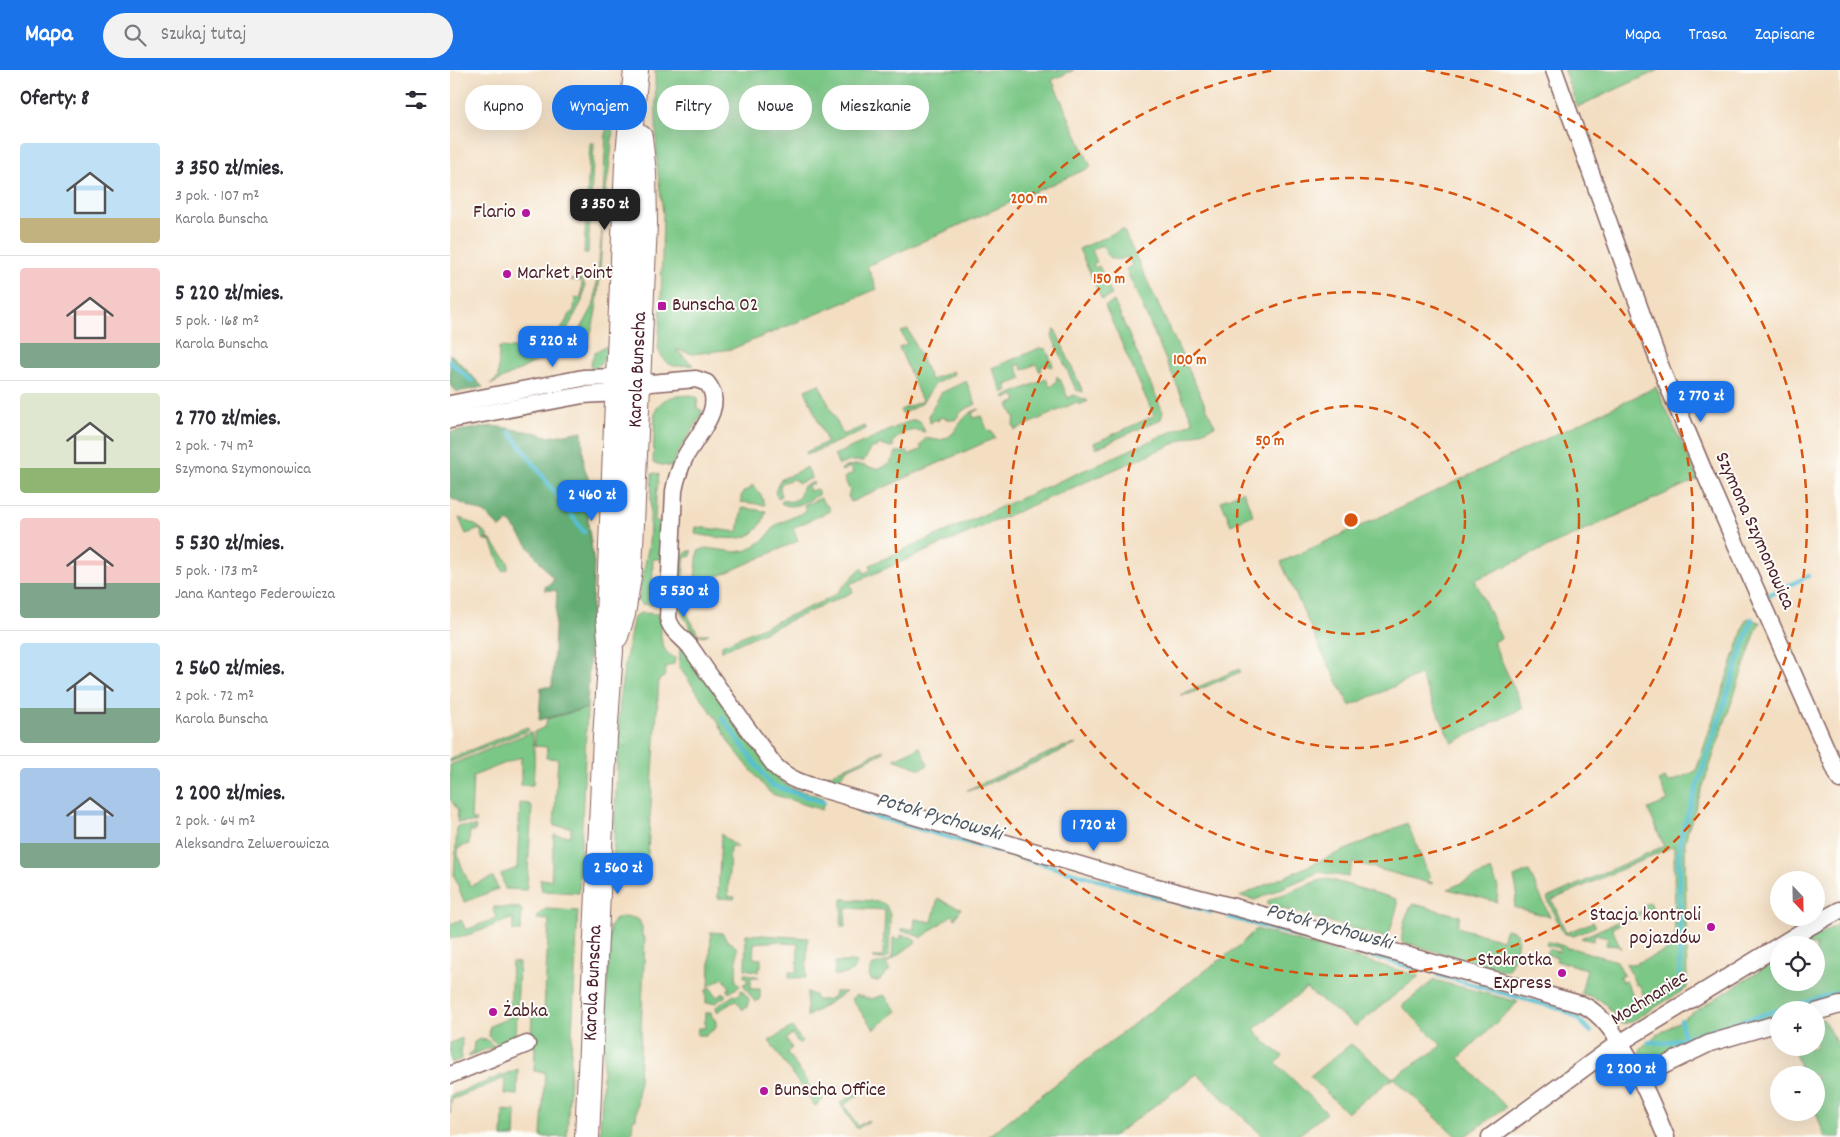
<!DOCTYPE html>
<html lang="pl">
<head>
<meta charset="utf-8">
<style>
	:root { --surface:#fff; --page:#f2f2f3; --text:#2b2b33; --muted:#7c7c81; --line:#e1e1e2; --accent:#1a73e8 }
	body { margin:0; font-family:Dekko,sans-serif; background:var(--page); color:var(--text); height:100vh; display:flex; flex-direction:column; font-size:19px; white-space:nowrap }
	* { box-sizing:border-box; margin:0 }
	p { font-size:16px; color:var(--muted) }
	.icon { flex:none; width:28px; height:28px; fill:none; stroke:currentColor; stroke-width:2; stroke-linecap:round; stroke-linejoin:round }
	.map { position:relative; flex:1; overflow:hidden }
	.sheet { display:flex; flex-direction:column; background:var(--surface); width:450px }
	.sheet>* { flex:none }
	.guide { position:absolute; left:15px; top:15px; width:475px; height:45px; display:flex; gap:10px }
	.needle { width:32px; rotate:158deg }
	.buttons { position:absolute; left:1320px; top:801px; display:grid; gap:10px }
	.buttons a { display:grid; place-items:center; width:55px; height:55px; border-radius:50%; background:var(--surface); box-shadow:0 5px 20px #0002; font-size:25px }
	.price { position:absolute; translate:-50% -42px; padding:0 11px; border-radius:10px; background:var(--accent); color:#fff; font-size:16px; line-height:32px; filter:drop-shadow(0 1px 2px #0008) }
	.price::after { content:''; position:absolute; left:50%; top:30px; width:15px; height:11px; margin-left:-8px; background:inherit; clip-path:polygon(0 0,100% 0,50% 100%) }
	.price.current { background:#222; color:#fff }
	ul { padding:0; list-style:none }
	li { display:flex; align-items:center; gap:15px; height:125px; padding:0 20px }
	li+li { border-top:1px solid var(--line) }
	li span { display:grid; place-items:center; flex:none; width:140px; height:100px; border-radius:5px; color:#555 }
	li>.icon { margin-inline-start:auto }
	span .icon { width:60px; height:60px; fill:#fffc; stroke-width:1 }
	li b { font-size:21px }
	h2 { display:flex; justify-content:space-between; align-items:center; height:60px; padding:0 20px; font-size:21px }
	.tag { padding:0 18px; border-radius:22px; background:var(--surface); box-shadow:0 5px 20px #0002; font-size:18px; line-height:45px }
	.tag.current { background:var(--accent); color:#fff }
	header { display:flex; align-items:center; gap:30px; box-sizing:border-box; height:70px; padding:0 25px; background:var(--accent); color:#fff }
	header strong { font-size:24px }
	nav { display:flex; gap:28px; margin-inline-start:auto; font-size:18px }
	.search { width:350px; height:45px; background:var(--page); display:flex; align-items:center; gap:12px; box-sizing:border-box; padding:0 18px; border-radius:28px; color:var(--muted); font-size:19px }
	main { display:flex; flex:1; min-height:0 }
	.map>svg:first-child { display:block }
</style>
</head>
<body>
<header>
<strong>Mapa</strong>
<div class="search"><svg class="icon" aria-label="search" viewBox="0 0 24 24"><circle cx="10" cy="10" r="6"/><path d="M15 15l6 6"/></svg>Szukaj tutaj</div>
<nav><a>Mapa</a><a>Trasa</a><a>Zapisane</a></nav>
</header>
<main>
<section class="sheet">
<h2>Oferty: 8<svg class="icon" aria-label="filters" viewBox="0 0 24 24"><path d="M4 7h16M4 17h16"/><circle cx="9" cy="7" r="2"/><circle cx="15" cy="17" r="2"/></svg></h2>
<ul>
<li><span style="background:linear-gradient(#bfe0f5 75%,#c2b280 0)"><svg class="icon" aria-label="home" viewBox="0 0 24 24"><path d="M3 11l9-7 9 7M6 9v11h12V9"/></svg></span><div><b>3 350 zł/mies.</b><p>3 pok. · 107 m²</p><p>Karola Bunscha</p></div></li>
<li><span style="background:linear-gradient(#f6c9c9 75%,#7fa58c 0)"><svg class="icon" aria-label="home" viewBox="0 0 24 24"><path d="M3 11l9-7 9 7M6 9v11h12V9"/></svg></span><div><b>5 220 zł/mies.</b><p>5 pok. · 168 m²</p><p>Karola Bunscha</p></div></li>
<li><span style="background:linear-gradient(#dfe7d0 75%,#8fb573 0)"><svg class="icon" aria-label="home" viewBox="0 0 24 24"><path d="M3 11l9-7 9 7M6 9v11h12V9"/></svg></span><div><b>2 770 zł/mies.</b><p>2 pok. · 74 m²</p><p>Szymona Szymonowica</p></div></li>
<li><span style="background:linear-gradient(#f6c9c9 65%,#7fa58c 0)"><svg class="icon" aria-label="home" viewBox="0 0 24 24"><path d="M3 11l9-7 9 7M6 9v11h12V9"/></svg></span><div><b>5 530 zł/mies.</b><p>5 pok. · 173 m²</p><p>Jana Kantego Federowicza</p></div></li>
<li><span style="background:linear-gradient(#bfe0f5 65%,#7fa58c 0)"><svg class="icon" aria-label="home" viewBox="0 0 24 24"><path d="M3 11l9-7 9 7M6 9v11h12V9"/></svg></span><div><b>2 560 zł/mies.</b><p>2 pok. · 72 m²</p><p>Karola Bunscha</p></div></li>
<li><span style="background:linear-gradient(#a9c7e8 75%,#7fa58c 0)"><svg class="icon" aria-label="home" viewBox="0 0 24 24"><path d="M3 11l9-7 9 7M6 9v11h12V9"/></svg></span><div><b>2 200 zł/mies.</b><p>2 pok. · 64 m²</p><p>Aleksandra Zelwerowicza</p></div></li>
</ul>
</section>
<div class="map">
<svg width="1390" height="1067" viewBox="0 0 1390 1067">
	<rect width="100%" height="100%" fill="#fdfcf7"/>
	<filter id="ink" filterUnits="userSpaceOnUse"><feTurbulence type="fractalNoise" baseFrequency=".02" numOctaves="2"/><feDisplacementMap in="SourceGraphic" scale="10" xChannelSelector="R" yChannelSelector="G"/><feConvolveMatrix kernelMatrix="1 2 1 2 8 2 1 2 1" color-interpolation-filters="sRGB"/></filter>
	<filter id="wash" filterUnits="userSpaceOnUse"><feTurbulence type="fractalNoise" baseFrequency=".0096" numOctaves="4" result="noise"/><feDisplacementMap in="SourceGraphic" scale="20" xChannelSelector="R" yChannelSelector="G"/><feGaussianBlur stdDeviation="1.12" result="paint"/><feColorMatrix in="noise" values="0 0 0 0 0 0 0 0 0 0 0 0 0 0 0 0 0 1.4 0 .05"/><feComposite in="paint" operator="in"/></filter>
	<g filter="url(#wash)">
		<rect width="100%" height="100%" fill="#f3dec2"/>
		<path fill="#7ac786" stroke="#627358" d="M205,0H624L602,10L641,97L417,196L427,219L282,279L243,284L226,280L243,295L225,296L219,294L212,287L208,279L211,234L213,143L207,96Z
			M1114,0H1209L1127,37Z
			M157,40L164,41L161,83L152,150Z
			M140,73H144L138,183H134Z
			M673,159L765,356L400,514L403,522L272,581V575L378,529L386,524L410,499L412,498L414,503L421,500L420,495L743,352L676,199L682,196L678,187C662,192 660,190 652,175L642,180L647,192L643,194L645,198L649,196L662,225L652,230L629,179Z
			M152,162C151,184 149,257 136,272C132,278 126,277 119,280L143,237L145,228Z
			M127,208L131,209L135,215L132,231L105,282L40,315L48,308L49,277L89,280L98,277L105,271L118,247L124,240L125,228H131L132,211L120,210Z
			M664,231L713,342L711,349L646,378L644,373L704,346L655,236Z
			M458,259L481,310L503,301L504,304L485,314L471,334L452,344L450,340L472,331L449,277L457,274L451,262Z
			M605,259L633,322L626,320L602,266Z
			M154,277H158C157,288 151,296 141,300C141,289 142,282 154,277Z
			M590,278L596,279L603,295L602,297L597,295L591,296L592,300L590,302L586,294L573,300L570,294L566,296L572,309L556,315L558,320L553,323L542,298Z
			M607,306L610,309L618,328L624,325L638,331L629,335L627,332L565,360L563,354L565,349L558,335L567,331L564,325L556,329L554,327L596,309L600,317L606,312Z
			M516,311L526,334L512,341L505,350L495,349L494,347L489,348V350L487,351L486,349L480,353L479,345L491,323Z
			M369,314L393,365L414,356L416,359L357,385L356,382L377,372L355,320Z
			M1206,317L1248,409L1025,510L1051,568L1043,572L1073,638L1002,673L970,605L900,636L872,582L831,492L950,438Z
			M242,325L248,328L247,338L253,341C245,361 228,376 222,397L203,393L205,342C212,325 226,326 242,325Z
			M529,339L522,343L524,348L531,346L538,361L542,362L545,368L401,432L398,426L400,421L394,408L403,403L400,397L392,401L391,399C396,397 401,395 406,395C412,394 416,397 422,398C433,400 443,393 446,382H458L459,385L472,379L470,376L476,368C510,378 503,346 529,339Z
			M462,350L470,351L475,362C461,358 452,362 443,372V377L432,376L431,374L427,376V378L424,377L418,381L419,382L414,391H401L389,395L384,385Z
			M357,397L362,408L349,413L343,409L334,412L330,416L331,426L328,429L325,422L330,410Z
			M204,403L209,404L206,427L205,451L216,452L215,489H203L202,535L191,534L188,531L199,474L202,404Z
			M363,412L364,414L358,416L360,421L367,419L369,425C358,430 343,441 331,433L333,430C344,434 351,429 352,417Z
			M302,415L311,425L315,435L291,432V426L295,420L298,421Z
			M793,421L803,445L781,455L771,431Z
			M371,428L374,434L378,436L380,441L343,458L348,471L244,517L248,481L256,478L286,482L298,480L315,469L326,455L356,441L354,435Z
			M292,438L316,441C307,479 274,468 245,464L246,457L288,462Z
			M9,448C20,452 30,456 38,466L36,467L38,470L40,469L58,492V499L53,501L42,474L39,470H34L30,459L16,464Z
			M239,481H242L241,486L234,488L233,536L248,564H259L253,566L243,562L229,538L231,489L232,486Z
			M191,543L212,544C211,562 207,579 225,588L224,594L216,597L215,605L213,608L209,609L196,812H162L170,623L183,550L185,546Z
			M1299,548L1311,553L1308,555L1238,760L1235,772L1237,918L1181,952L1171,954L1157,936L1150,930L1131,923L1137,899L1106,891L1107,887L1096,884L1098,879L1109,882L1110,878L1096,875L1097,871L1117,877L1118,879L1121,878L1167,891L1174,905L1169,907L1172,912L1176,911L1185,930L1194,926L1189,914L1186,915L1176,893L1182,895L1225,877L1224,776L1102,830L1116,863L1143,852L1146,856L1124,866L1113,863L1097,828L1214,776L1198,739L1218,731L1209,711L1215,708L1218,713L1246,701L1296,550Z
			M233,578L322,703L341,718L372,727L374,731L372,740L322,724L318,721L280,674L267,650L229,597L230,579Z
			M789,599L790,602L739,624L730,625Z
			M137,638L129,823L92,821L90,809L101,810L104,765L121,766V757L104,756L108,689L96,688L97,677L85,676L84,662L95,657L97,649Z
			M77,657L79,660L0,692V690L13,683Z
			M81,662C86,679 84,697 83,715H71V687L23,706L21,750H26V753L7,752L8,741L0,729V695Z
			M627,674L528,718L517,720L612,677Z
			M470,677L478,695L470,699L444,689Z
			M433,680L434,682L397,699L387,711L373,708Z
			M70,733L79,734L82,737L77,816L76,820L55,819L51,804L67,798Z
			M957,753L980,808L978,810L979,812H982V814L903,792L898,807L869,802L805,830L790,826Z
			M7,756L26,757L25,761H20L19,774L8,778V787L20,816L43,807L48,819L14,832L4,805Z
			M271,764L287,777H280L278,826L285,827L284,829L268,828Z
			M1041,800L1048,817L1047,832L998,819Z
			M1078,801H1079L1100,847L1064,837L1067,822L1064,807Z
			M878,809L946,829L948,834L939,865L936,868L816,834L821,829L867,811Z
			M488,828L498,834L511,838L505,849L502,845L471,868L463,863L452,861V859H464L465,849L482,852Z
			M392,829L428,831L436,835L440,845L439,884L436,889H425L422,887H433L435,840L396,838L395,857H391Z
			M1200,832L1203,839L1162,858L1171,879L1168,876L1156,875L1158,867L1145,864L1143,871L1131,868L1196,839L1194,835Z
			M964,834L1010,846L1007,857L1052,870L1056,859C1059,860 1065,861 1067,863C1071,868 1062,893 1059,898L1056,901L952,872C951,862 956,839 964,834Z
			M44,837L70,838L72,841L71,861H63V848L21,864L0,869V854L11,850L16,860L46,848L43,840Z
			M96,839L128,841L117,1067H91L95,1002L84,1001L85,979L81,969L82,940L94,941L99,850L87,849L90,843Z
			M171,847L184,848L189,850L192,857V867H195L189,1011L186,1049H183L182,1062L177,1066L153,1065L150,1063L160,857L164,850Z
			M1390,853V930L1353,940H1329V947L1220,985L1198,990L1189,984L1192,977L1204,967L1329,889V912H1366V875H1351Z
			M806,859L969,906L906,956L856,919L804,959L816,973L833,986L826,993L877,1043L846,1067H814L747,1004L662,1067H537L711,933L789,876Z
			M261,862L272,863L279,873L281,872L287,878L286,911L290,916L279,923L277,920L280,918L273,908L259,916L267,927L274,923L276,926L265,933H256V920L259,919Z
			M296,864L358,868L356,908H339V902H347L348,874L332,873L331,871L304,873L303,888L311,889V897L309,898V902L295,899Z
			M451,865L462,867L466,872L436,894L440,900C435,903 433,908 428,911H422L419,906L421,896C445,888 442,895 443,868L451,869Z
			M62,892L69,893L67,941L60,940Z
			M385,892H407C404,904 395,905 384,905Z
			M294,903L309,907H301V919H310V929L305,932L293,914L297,913V907H294Z
			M984,910L1068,932L1009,988L1056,1037L1014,1067H1007L943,1008L897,1043L860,1006L901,974L943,1008L992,976L952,936Z
			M292,920L299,929L297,937L293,940L286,930L267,942L266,937L284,925L286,926L291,923L290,921Z
			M357,922L365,925L366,930H378L379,928H383L385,922H396L357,947Z
			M406,925L421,929L434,925L447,941L424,959L401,929Z
			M255,943H262L261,945L265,950H266V958L256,965H247L248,958H255Z
			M60,944L67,945C66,965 68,967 48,975L39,967L40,956L59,948Z
			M1373,949L1390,980V1067H1375L1366,1043V1005H1353L1343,978H1366V951Z
			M342,957L352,971L349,974L342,964L336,969L342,978L337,982L367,1027L372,1025L373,1030L365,1036L319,971Z
			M12,968L11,989L1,993L0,973Z
			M31,969L33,970L36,969L44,976L19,986V984L23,982L24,972Z
			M68,999L67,1025L54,1024L55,1008L1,1030L0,1044V1026Z
			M408,1022L410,1024L394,1035L408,1056L418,1050L419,1051L407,1059L390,1033Z
			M53,1040L66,1041L65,1067H52Z"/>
		<path fill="#63ac73" stroke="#56664f" d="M0,284L4,287L33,317L7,322L0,315Z
			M43,356L88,363L99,367L132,361L134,396L143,422L139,435L138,453L144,493L137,638L89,650L91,617H102L107,521L95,520V517L104,510L59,451L50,458L36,444L0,428V362Z"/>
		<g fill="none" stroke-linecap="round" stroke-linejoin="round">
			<path stroke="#56bfd2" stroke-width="4.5" d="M0,292L22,311
				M60,362L134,462
				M1319,525L1358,506
				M272,647L321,715L374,732
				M410,742L761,842
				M779,847L971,900
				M988,905L1114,940L1127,948L1141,962
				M1230,919L1229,781L1231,765L1302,549
				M1330,940L1390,922
				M1231,950L1234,968
				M1199,972L1216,973L1234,968L1329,940"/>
		</g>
	</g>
	<g filter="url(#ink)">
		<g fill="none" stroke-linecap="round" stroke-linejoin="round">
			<g stroke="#856260" stroke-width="19">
				<path id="street" d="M1104,0L1214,306L1255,404L1390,710
					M0,334L133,308L168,307L177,310
					M0,350L133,325L167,323L189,314L246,309L257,313C277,337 246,366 235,387C230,398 226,409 224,421L218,548C221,562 233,567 241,578C268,618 296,657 325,696C341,712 362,716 382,722L695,814L788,838L1133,935C1169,951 1201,1031 1216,1067
					M1366,942L1390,935
					M0,1005L77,974
					M1190,1007L1260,973L1329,953
					M1040,1067L1160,979L1361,856L1390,840"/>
			</g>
			<g stroke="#856260" stroke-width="26">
				<g id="secondary">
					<path id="s1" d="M166,566L173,544L180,500L195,153L194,103L190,67"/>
					<path id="s2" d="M137,1067L155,667L161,580L158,546L177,95L186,0"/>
				</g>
			</g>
			<use href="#street" stroke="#fff" stroke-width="16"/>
			<use href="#secondary" stroke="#fff" stroke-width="24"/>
		</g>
	</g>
	<g fill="none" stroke="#d8530f" stroke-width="2.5" stroke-dasharray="9 6">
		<circle cx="901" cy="450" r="114"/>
		<circle cx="901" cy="450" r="228"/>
		<circle cx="901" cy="450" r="342"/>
		<path d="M976 0A456 456 0 1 1 826 0"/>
	</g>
	<g fill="#b5179e" stroke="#fdfcf7" stroke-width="2">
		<circle cx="76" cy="143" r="5"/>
		<circle cx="57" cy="204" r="5"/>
		<rect x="207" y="231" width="10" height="10" rx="2.5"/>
		<circle cx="1261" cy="857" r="5"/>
		<circle cx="1112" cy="903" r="5"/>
		<circle cx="43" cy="942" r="5"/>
		<circle cx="314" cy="1021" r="5"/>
	</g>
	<g text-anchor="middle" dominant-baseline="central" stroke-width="4" stroke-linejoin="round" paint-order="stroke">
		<g font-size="20" fill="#4a1f2b" stroke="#fdfcf7" text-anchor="start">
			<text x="66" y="143" text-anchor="end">Flario</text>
			<text x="67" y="204">Market Point</text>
			<text x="222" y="236">Bunscha 02</text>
			<text x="1251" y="846" text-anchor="end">Stacja kontroli<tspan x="1251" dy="23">pojazdów</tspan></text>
			<text x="1102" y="891" text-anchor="end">Stokrotka<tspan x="1102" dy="23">Express</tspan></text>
			<text x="53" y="942">Żabka</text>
			<text x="324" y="1021">Bunscha Office</text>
		</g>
		<g font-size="20" fill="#4a1f2b" stroke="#fdfcf7">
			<text stroke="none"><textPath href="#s1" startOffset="268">Karola Bunscha</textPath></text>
			<text transform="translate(1304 461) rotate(66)">Szymona Szymonowica</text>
			<text stroke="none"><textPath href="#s2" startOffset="154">Karola Bunscha</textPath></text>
			<text transform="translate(1200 929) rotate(-32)">Mochnaniec</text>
		</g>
		<g font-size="21" font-style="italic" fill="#4e5765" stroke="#fdfcf7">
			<text transform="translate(489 748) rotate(16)">Potok Pychowski</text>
			<text transform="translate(879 858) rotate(15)">Potok Pychowski</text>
		</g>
	</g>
	<circle cx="901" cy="450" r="8" fill="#d8530f" stroke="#fdfcf7" stroke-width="2.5"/>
	<g font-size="15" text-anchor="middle" font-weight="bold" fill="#d8530f" stroke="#fdfcf7" stroke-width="4" stroke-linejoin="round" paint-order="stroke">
		<text x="579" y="133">200 m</text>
		<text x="659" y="213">150 m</text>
		<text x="740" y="294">100 m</text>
		<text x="820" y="375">50 m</text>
	</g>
</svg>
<div class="buttons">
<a><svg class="needle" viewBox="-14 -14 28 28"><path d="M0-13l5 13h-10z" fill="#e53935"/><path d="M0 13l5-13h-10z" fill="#7c7c81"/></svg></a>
<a><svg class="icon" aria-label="locate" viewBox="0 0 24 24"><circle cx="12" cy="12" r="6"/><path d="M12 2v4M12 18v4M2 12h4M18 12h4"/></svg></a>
<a>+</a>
<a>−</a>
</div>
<b class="price current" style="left:155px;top:161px">3 350 zł</b>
<b class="price" style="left:103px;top:298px">5 220 zł</b>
<b class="price" style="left:1251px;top:353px">2 770 zł</b>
<b class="price" style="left:142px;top:452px">2 460 zł</b>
<b class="price" style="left:234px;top:548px">5 530 zł</b>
<b class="price" style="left:644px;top:782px">1 720 zł</b>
<b class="price" style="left:168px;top:825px">2 560 zł</b>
<b class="price" style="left:1181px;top:1026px">2 200 zł</b>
<div class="guide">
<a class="tag">Kupno</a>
<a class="tag current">Wynajem</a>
<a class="tag">Filtry</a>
<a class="tag">Nowe</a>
<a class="tag">Mieszkanie</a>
</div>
</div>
</main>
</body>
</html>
